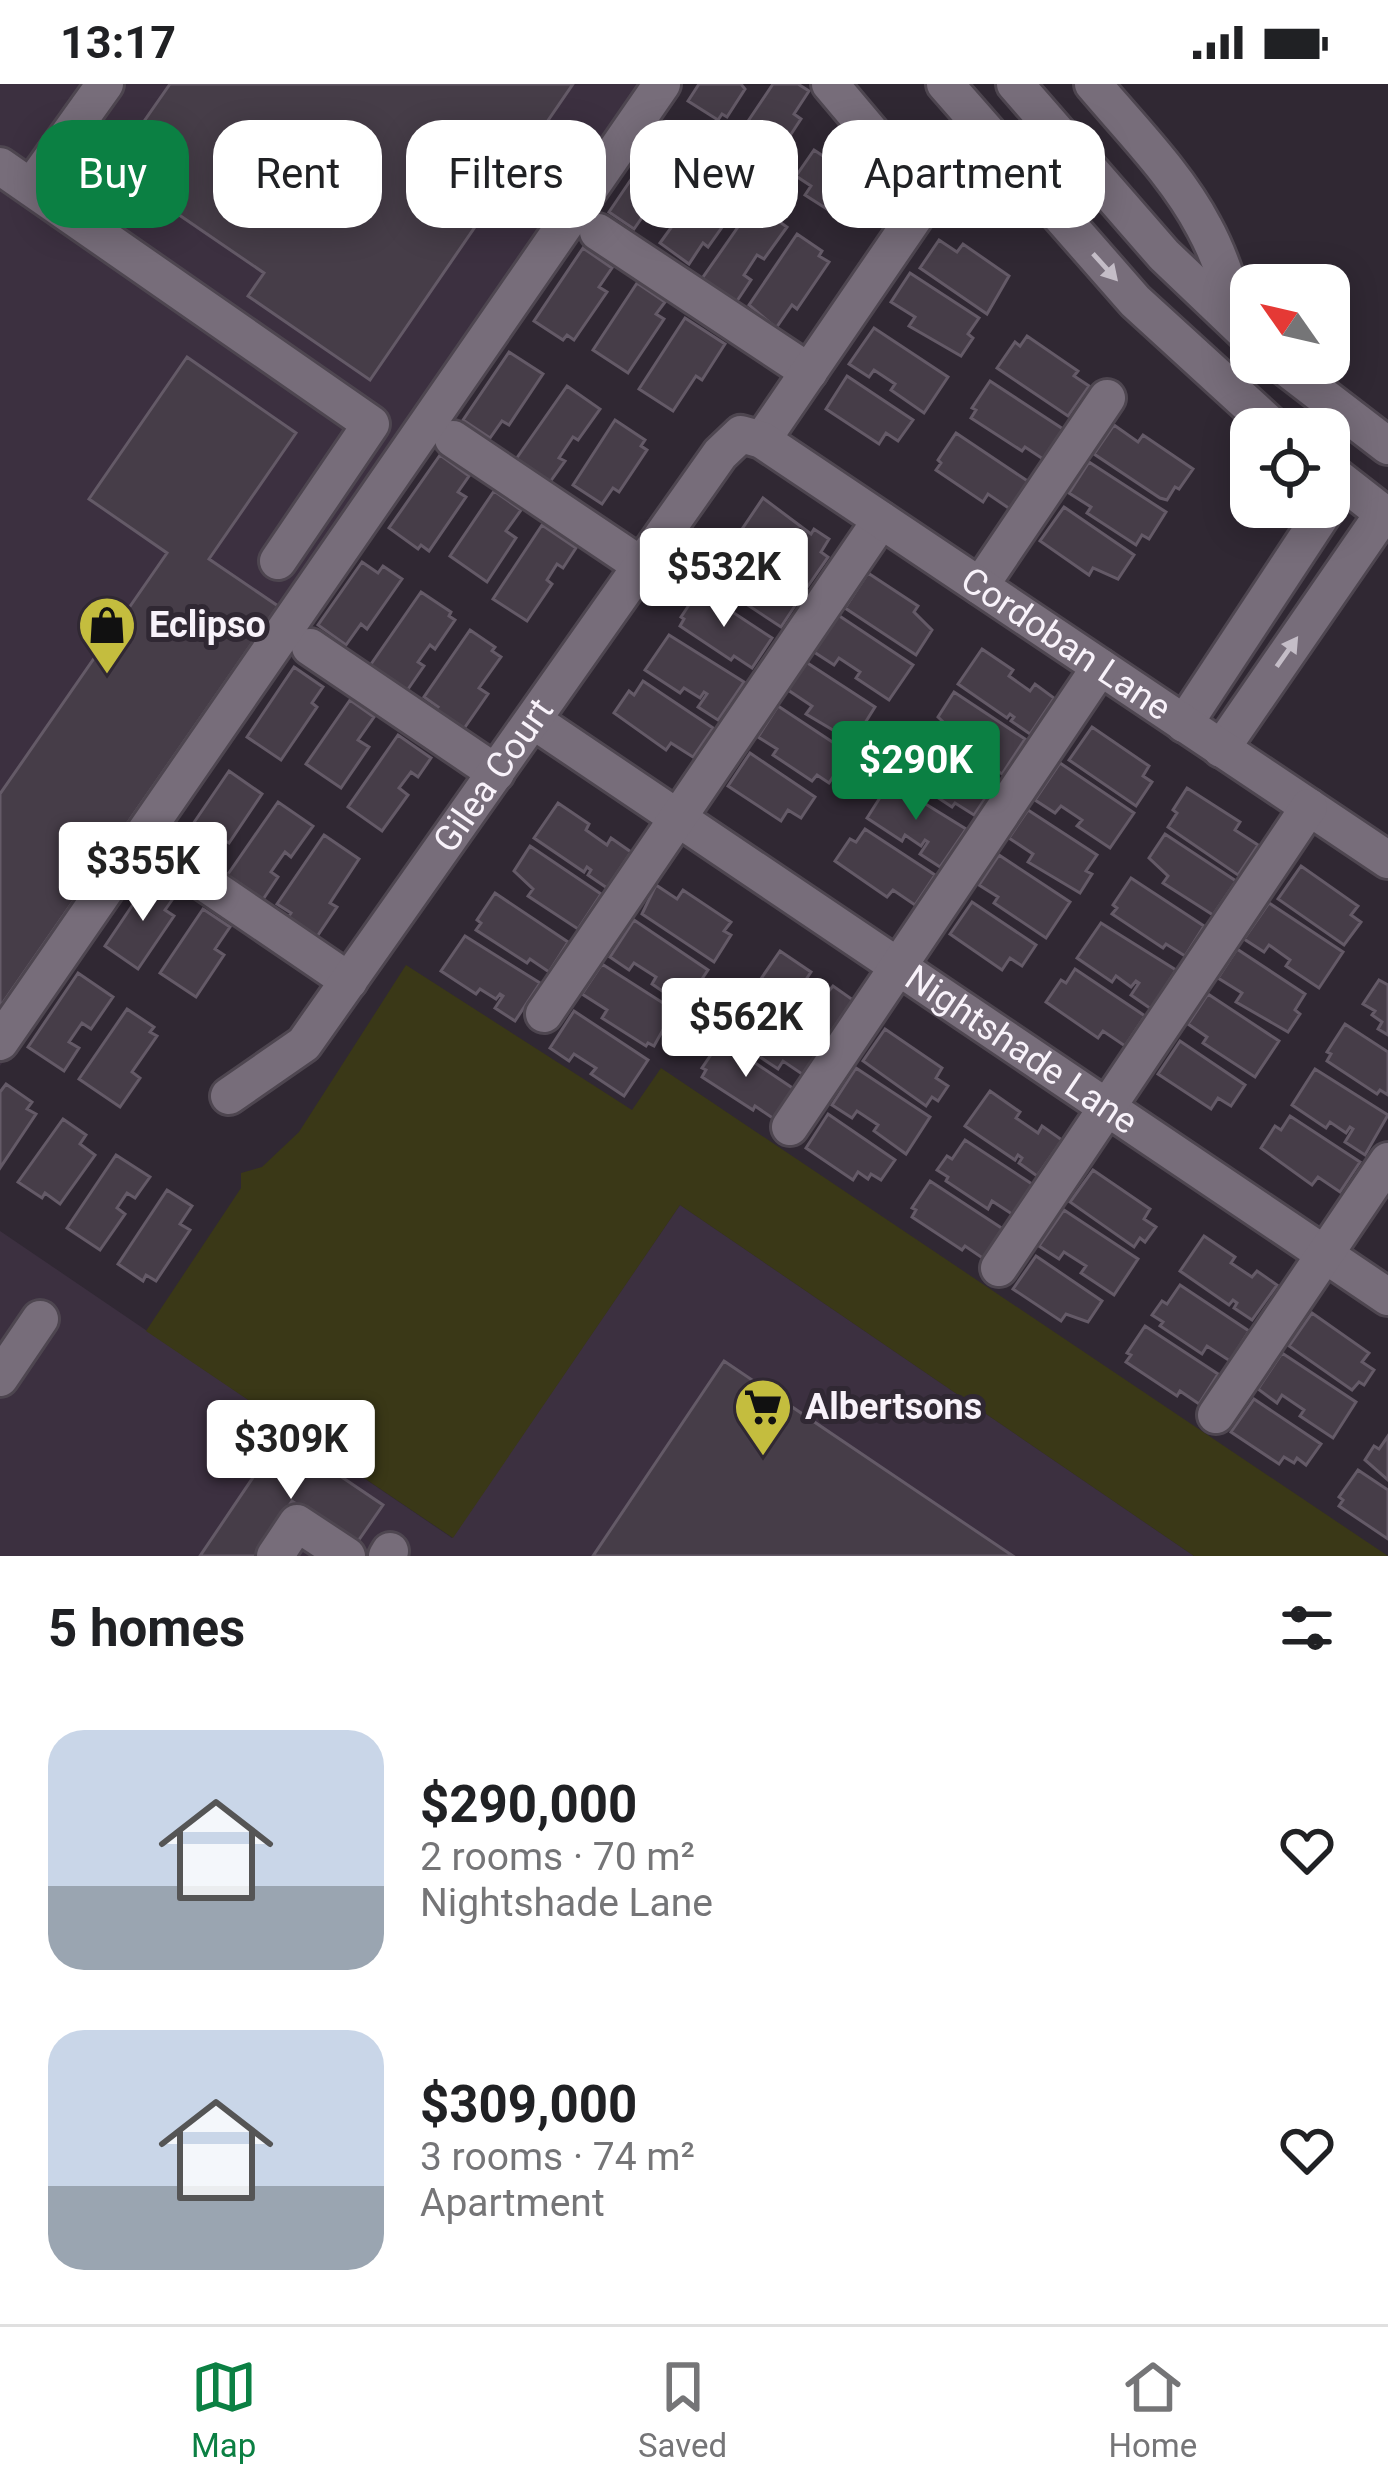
<!DOCTYPE html>
<html lang="en">
<head>
<meta charset="utf-8">
<style>
	:root { --surface:#fff; --page:#f2f2f2; --text:#202124; --muted:#757577; --line:#e0e0e0; --accent:#0b8043 }
	body { margin:0; font-family:Roboto,sans-serif; background:var(--page); color:var(--text); height:100vh; display:flex; flex-direction:column; font-size:45px; white-space:nowrap }
	* { box-sizing:border-box; margin:0 }
	p { font-size:39px; color:var(--muted) }
	.icon { flex:none; width:66px; height:66px; fill:none; stroke:currentColor; stroke-width:2; stroke-linecap:round; stroke-linejoin:round }
	.map { position:relative; height:1472px; overflow:hidden }
	.panel { display:flex; flex-direction:column; background:var(--surface); flex:1 }
	.panel>* { flex:none }
	.guide { position:absolute; left:36px; top:36px; width:1317px; height:108px; display:flex; gap:24px }
	.needle { width:78px; rotate:304deg }
	.fabs { position:absolute; left:1230px; top:180px; display:grid; gap:24px }
	.fabs a { display:grid; place-items:center; width:120px; height:120px; border-radius:24px; background:var(--surface); box-shadow:0 6px 30px #0003; font-size:60px }
	.price { position:absolute; translate:-50% -102px; padding:0 27px; border-radius:12px; background:#fff; color:#222; font-size:39px; line-height:78px; filter:drop-shadow(0 3px 6px #0008) }
	.price::after { content:''; position:absolute; left:50%; top:72px; width:36px; height:27px; margin-left:-18px; background:inherit; clip-path:polygon(0 0,100% 0,50% 100%) }
	.price.on { background:var(--accent); color:#fff }
	ul { padding:0; list-style:none }
	li { display:flex; align-items:center; gap:36px; height:300px; padding:0 48px }
	li span { display:grid; place-items:center; flex:none; width:336px; height:240px; border-radius:36px; color:#555 }
	li>.icon { margin-inline-start:auto }
	span .icon { width:144px; height:144px; fill:#fffc; stroke-width:1 }
	li b { font-size:51px }
	h2 { display:flex; justify-content:space-between; align-items:center; height:144px; padding:0 48px; font-size:51px }
	.pill { padding:0 42px; border-radius:36px; background:var(--surface); box-shadow:0 6px 30px #0003; font-size:42px; line-height:108px }
	.pill.on { background:var(--accent); color:#fff }
	.status { display:flex; justify-content:space-between; align-items:center; height:84px; padding:0 60px; background:var(--surface); direction:ltr }
	.status svg { height:33px; fill:currentColor }
	.dock { display:flex; justify-content:space-around; align-items:center; height:168px; border-top:3px solid var(--line); background:var(--surface); font-size:33px; color:var(--muted) }
	.dock a { display:grid; justify-items:center; gap:6px }
	.dock .on { color:var(--accent) }
	.map>svg:first-child { display:block }
</style>
</head>
<body>
<div class="status"><b>13:17</b><svg viewBox="0 0 49 12"><path d="M0 12V9h3v3zM5 12V6h3v6zM10 12V3h3v9zM15 12V0h3v12zM26 1h20v11H26zM47 4h2v5h-2z"/></svg></div>
<div class="map">
<svg width="1388" height="1472" viewBox="0 0 1388 1472">
	<rect width="100%" height="100%" fill="#302833"/>
	<path fill="#3c3040" d="M0,0H683L0,982Z
		M680,1121L1194,1472H0V1147L452,1454Z"/>
	<path fill="#3a3817" d="M406,881L632,1026L661,984L1388,1472H1194L680,1121L453,1454L146,1247L241,1104V1089L262,1083L299,1048Z"/>
	<path fill="#463d48" stroke="#645a67" stroke-width="3" d="M170,0H573L370,296L248,212L264,189L131,98L144,79L124,66Z
		M699,0H741L745,5L727,33L722,30L718,36L688,17Z
		M773,0H798L809,7L794,30L801,35L774,76L738,52Z
		M657,57L682,74L680,78L688,85L656,131L648,125L634,145L609,128Z
		M814,66L884,112L865,142L844,129L841,134L805,111L811,102L796,92Z
		M704,98L719,108L724,102L742,115L708,163L703,159L689,180L660,159Z
		M754,120L787,143L764,175L757,171L744,191L751,196L735,220L701,196Z
		M797,150L822,167L819,172L829,178L797,225L792,221L776,244L749,221Z
		M939,156L957,168L963,160L1009,192L987,230L920,184Z
		M583,164L612,184L599,203L607,208L574,256L567,251L563,256L534,237Z
		M910,189L979,234L968,250L973,254L961,272L909,242L915,233L891,218Z
		M637,199L665,218L656,230L664,235L628,289L593,266Z
		M685,234L725,260L702,296L696,292L673,327L639,305Z
		M874,244L948,293L924,329L891,306L895,300L874,286L869,293L849,280Z
		M1027,252L1078,287L1074,292L1089,302L1068,332L997,284L1015,258L1020,262Z
		M509,268L543,290L509,341L502,337L490,354L463,336Z
		M187,273L296,349L209,475L278,522L0,923V710L167,469L89,415Z
		M847,292L913,336L898,357L886,349L879,360L826,325Z
		M990,297L1063,345L1043,375L1025,363L1022,367L971,334L976,326L972,324Z
		M567,302L600,325L578,356L573,353L559,374L565,377L550,398L516,375Z
		M615,336L645,356L641,362L647,366L619,408L613,404L602,420L573,401Z
		M1114,341L1138,358L1143,351L1193,385L1179,405L1175,403L1167,416L1160,414L1094,370Z
		M956,349L1029,398L1010,425L988,410L983,418L936,386L941,379L938,376Z
		M440,371L469,392L458,408L466,413L429,467L421,461L418,465L389,444Z
		M1089,378L1166,428L1149,455L1142,451L1136,461L1087,429L1091,423L1069,409Z
		M494,407L521,426L506,447L516,454L487,498L450,472Z
		M763,414L811,450L814,445L829,455L821,468L828,473L808,502L736,454Z
		M1064,423L1134,471L1118,495L1093,484L1089,491L1040,457Z
		M542,441L576,464L563,484L557,480L547,496L552,500L527,537L493,515Z
		M733,461L804,508L781,543L731,510L735,503L717,485Z
		M362,478L378,489L383,482L402,495L367,545L361,540L346,561L318,541Z
		M868,489L918,522L914,528L932,546L916,571L845,524Z
		M699,506L772,554L752,584L734,572L731,576L680,542L684,535L681,533Z
		M421,508L451,528L449,532L455,536L435,565L430,561L418,578L424,582L406,608L369,583Z
		M838,531L913,581L889,616L856,594L860,588L839,574L834,581L814,568Z
		M470,546L495,563L492,567L501,573L479,604L488,610L463,646L434,627L438,623L424,613Z
		M669,551L744,598L718,636L698,623L707,610L704,608L700,614L684,604L680,609L645,586Z
		M982,565L1013,586L1009,592L1030,607L1035,600L1054,614L1030,650L1011,637L1014,633L1010,630L1007,634L958,600Z
		M806,578L875,623L865,639L870,642L858,661L806,630L812,622L788,606Z
		M294,583L323,603L312,619L317,623L281,676L247,653Z
		M643,597L713,644L693,673L671,659L666,666L614,629L629,607L634,611Z
		M954,608L1025,655L1002,690L953,657L957,651L938,633Z
		M350,616L374,633L358,656L369,663L341,704L306,680Z
		M778,622L849,669L829,699L817,691L812,697L773,671L777,665L758,653Z
		M1092,643L1149,682L1143,692L1152,698L1136,722L1069,676Z
		M398,651L431,674L418,693L411,688L399,704L408,711L382,747L348,723Z
		M920,653L994,701L974,731L955,719L952,723L902,690L906,683L902,680Z
		M750,669L815,713L801,734L788,726L781,737L728,702Z
		M1060,679L1134,729L1110,764L1077,742L1082,736L1061,722L1055,729L1035,716Z
		M229,687L262,710L229,759L222,755L207,778L180,759Z
		M890,698L966,745L940,783L920,770L928,758L925,756L921,762L905,751L902,757L867,734Z
		M1187,704L1240,738L1235,746L1258,761L1238,791L1168,743L1177,729L1173,726Z
		M278,718L313,742L291,773L285,768L271,788L278,793L262,817L226,793Z
		M558,719L589,740L586,746L607,761L611,754L631,768L607,804L588,791L591,786L587,783L584,788L534,754Z
		M1028,726L1097,771L1086,787L1092,790L1080,809L1028,778L1033,770L1009,754Z
		M865,745L935,791L915,821L893,806L887,813L835,777L850,755L856,758Z
		M1165,750L1236,797L1213,831L1163,799L1168,792L1149,774Z
		M324,751L359,775L330,819L337,823L316,854L287,835L291,829L277,820Z
		M530,762L601,810L578,845L528,812L533,805L514,787Z
		M999,771L1070,818L1046,854L994,819L998,813L979,801Z
		M1301,782L1358,822L1351,831L1361,838L1344,861L1278,815Z
		M152,792L177,809L165,826L174,832L138,885L105,862Z
		M1131,794L1204,842L1185,872L1166,860L1163,864L1112,830L1117,824L1113,821Z
		M656,801L677,815L683,806L731,838L724,847L731,851L714,878L642,830Z
		M495,809L568,858L549,888L530,875L527,879L476,846L481,839L477,836Z
		M972,818L1036,861L1022,882L1010,874L1002,886L950,850Z
		M1269,819L1343,868L1319,904L1286,882L1290,876L1269,861L1264,868L1244,855Z
		M203,825L230,843L215,865L224,871L196,913L160,889Z
		M634,836L708,886L684,922L652,900L656,893L634,879L629,886L610,873Z
		M1101,839L1176,886L1151,925L1131,911L1139,899L1136,897L1131,903L1116,892L1112,898L1077,874Z
		M465,852L540,899L515,937L495,924L503,912L500,910L496,915L480,905L476,910L441,887Z
		M1237,865L1305,910L1295,926L1300,930L1288,948L1236,918L1242,909L1218,894Z
		M780,867L811,888L807,894L828,908L833,902L853,916L828,952L809,939L813,935L808,932L805,936L756,902Z
		M602,880L674,926L654,962L648,959L646,962L602,934L607,926L582,910Z
		M1075,885L1145,932L1125,962L1103,947L1098,954L1046,918L1061,896L1066,899Z
		M78,889L113,913L91,945L82,939L69,958L79,964L64,987L28,963Z
		M1379,896L1388,901V951L1378,945L1382,938L1372,931L1375,927L1363,920Z
		M1208,910L1279,957L1255,993L1203,959L1207,953L1188,940Z
		M755,916L825,963L805,992L783,977L778,985L736,957L739,953L728,946L737,932L742,936Z
		M127,925L154,943L150,948L157,952L132,988L140,994L120,1023L79,995Z
		M574,927L648,976L624,1012L591,990L596,984L574,970L569,977L550,964Z
		M1345,940L1388,968V1011L1380,1006L1377,1010L1327,977L1331,970L1327,968Z
		M885,945L942,984L936,994L948,1002L938,1017L932,1013L926,1022L863,977Z
		M721,956L794,1005L774,1035L755,1022L753,1026L702,993L706,986L702,984Z
		M1180,957L1245,1001L1231,1022L1218,1014L1211,1025L1158,990Z
		M856,984L930,1033L906,1070L874,1047L878,1041L857,1027L852,1034L832,1021Z
		M1315,985L1388,1031L1365,1071L1345,1058L1353,1045L1350,1043L1346,1049L1330,1038L1326,1044L1292,1021Z
		M6,1000L32,1018L27,1025L36,1030L0,1084V1008Z
		M990,1007L1020,1028L1016,1034L1038,1049L1042,1042L1062,1056L1037,1092L1019,1079L1022,1074L1018,1071L1015,1076L965,1042Z
		M828,1030L895,1076L881,1096L871,1090L868,1095L858,1088L853,1096L806,1064Z
		M1290,1032L1360,1078L1340,1108L1318,1093L1312,1101L1261,1064L1275,1042L1281,1046Z
		M63,1035L86,1051L80,1060L95,1071L60,1120L45,1109L42,1114L18,1098Z
		M965,1056L1035,1102L1015,1132L992,1117L988,1125L946,1097L948,1093L937,1086L947,1072L952,1075Z
		M116,1071L150,1093L135,1114L127,1109L117,1124L125,1130L100,1166L67,1144Z
		M1093,1086L1150,1125L1144,1135L1156,1143L1145,1158L1140,1154L1134,1163L1070,1118Z
		M930,1097L1003,1145L984,1175L965,1162L962,1166L912,1133L916,1126L912,1124Z
		M167,1106L192,1122L180,1140L190,1146L156,1197L146,1191L143,1197L118,1180Z
		M1064,1126L1138,1175L1114,1211L1081,1189L1086,1182L1064,1168L1059,1175L1039,1162Z
		M1204,1152L1235,1173L1231,1179L1252,1193L1257,1187L1277,1201L1252,1236L1234,1224L1237,1219L1233,1216L1229,1221L1180,1187Z
		M1036,1172L1102,1217L1088,1238L1066,1230L1061,1237L1013,1205Z
		M1180,1201L1249,1247L1230,1277L1207,1262L1202,1270L1160,1242L1163,1238L1152,1231L1162,1217L1167,1220Z
		M1312,1229L1369,1269L1362,1278L1374,1286L1364,1301L1359,1298L1352,1306L1289,1262Z
		M1145,1242L1218,1290L1199,1320L1180,1307L1177,1312L1126,1278L1131,1271L1127,1269Z
		M1282,1269L1356,1318L1333,1354L1300,1332L1304,1326L1282,1311L1277,1319L1258,1305Z
		M724,1277L1013,1472H593Z
		M1254,1315L1321,1360L1306,1381L1297,1374L1294,1379L1284,1373L1279,1380L1231,1348Z
		M281,1352L383,1421L356,1460L292,1417L255,1472H200Z
		M1388,1352V1396L1365,1376L1374,1362L1379,1365Z
		M1358,1386L1388,1406V1455L1339,1422L1343,1416L1339,1413Z"/>
	<g fill="none" stroke-linecap="round" stroke-linejoin="round">
		<g stroke="#4e4650" stroke-width="42">
			<g id="minor">
				<path d="M945,0L1135,217L1275,345"/>
				<path d="M1015,0L1164,171L1251,254"/>
				<path d="M1093,0C1131,45 1177,91 1204,143C1221,174 1231,208 1240,242"/>
				<path d="M0,82L371,340L278,477"/>
				<path d="M32,102L105,0"/>
				<path d="M598,148L809,288"/>
				<path d="M1280,279L1388,362"/>
				<path d="M453,355L642,482"/>
				<path d="M762,356L927,115L830,0"/>
				<path d="M1329,387L1388,433"/>
				<path d="M980,502L1107,314"/>
				<path d="M310,563L496,689"/>
				<path id="s1" d="M534,637L1388,1213"/>
				<path d="M1184,640L1327,423"/>
				<path d="M1221,665L1383,430"/>
				<path d="M167,773L349,897"/>
				<path d="M544,930L881,436"/>
				<path d="M0,958L662,0"/>
				<path id="s2" d="M229,1012L304,960L720,370L741,350L762,356L1388,776"/>
				<path d="M790,1043L1100,583"/>
				<path d="M999,1184L1309,723"/>
				<path d="M0,1294L40,1235"/>
				<path d="M1216,1331L1388,1077"/>
				<path d="M275,1472L297,1439L347,1472"/>
				<path d="M387,1472L390,1467"/>
			</g>
		</g>
		<use href="#minor" stroke="#776d7a" stroke-width="36"/>
	</g>
	<defs><path id="oneway-solid" d="M-6-.8H1V-3.2L6.5 0L1 3.2V.8H-6Z" transform="scale(3)"/></defs>
	<g fill="#c4bdc7">
		<use href="#oneway-solid" transform="translate(1105 183) rotate(48)"/>
		<use href="#oneway-solid" transform="translate(1287 568) rotate(-55)"/>
	</g>
	<defs>
		<g id="shop-pin" transform="scale(3)"><path d="M0 17L-7.5 6A9.5 9.5 0 1 1 7.5 6Z" fill="#c4bd3e" stroke="#302833"/><path d="M-5-2.5h2.3a2.7 3.5 0 0 1 5.4 0H5L5.5 6h-11ZM-1.5-2.5h3a1.5 2.3 0 0 0-3 0Z" fill="#111"/></g>
		<g id="supermarket-pin" transform="scale(3)"><path d="M0 17L-7.5 6A9.5 9.5 0 1 1 7.5 6Z" fill="#c4bd3e" stroke="#302833"/><path d="M-6-5.5h2.5l.6 2H6L4.5 2H-2.5L-4.4-4H-6ZM-1.5 3.2a1.3 1.3 0 1 0 .1 0ZM3 3.2a1.3 1.3 0 1 0 .1 0Z" fill="#111"/></g>
	</defs>
	<g fill-rule="evenodd">
		<use href="#shop-pin" x="107" y="541"/>
		<use href="#supermarket-pin" x="763" y="1323"/>
	</g>
	<g text-anchor="middle" dominant-baseline="central" stroke-width="10" stroke-linejoin="round" paint-order="stroke">
		<g font-size="36" font-weight="bold" fill="#f8f2fa" stroke="#302833" text-anchor="start">
			<text x="149" y="541">Eclipso</text>
			<text x="805" y="1323">Albertsons</text>
		</g>
		<g font-size="36" fill="#f8f2fa" stroke="#302833">
			<text stroke="none"><textPath href="#s2" startOffset="1230">Cordoban Lane</textPath></text>
			<text stroke="none"><textPath href="#s2" startOffset="420">Gilea Court</textPath></text>
			<text stroke="none"><textPath href="#s1" startOffset="588">Nightshade Lane</textPath></text>
		</g>
	</g>
</svg>
<div class="fabs">
<a><svg class="needle" viewBox="-14 -14 28 28"><path d="M0-13l5 13h-10z" fill="#e53935"/><path d="M0 13l5-13h-10z" fill="#757577"/></svg></a>
<a><svg class="icon" aria-label="locate" viewBox="0 0 24 24"><circle cx="12" cy="12" r="6"/><path d="M12 2v4M12 18v4M2 12h4M18 12h4"/></svg></a>
</div>
<b class="price" style="left:724px;top:546px">$532K</b>
<b class="price on" style="left:916px;top:739px">$290K</b>
<b class="price" style="left:143px;top:840px">$355K</b>
<b class="price" style="left:746px;top:996px">$562K</b>
<b class="price" style="left:291px;top:1418px">$309K</b>
<div class="guide">
<a class="pill on">Buy</a>
<a class="pill">Rent</a>
<a class="pill">Filters</a>
<a class="pill">New</a>
<a class="pill">Apartment</a>
</div>
</div>
<section class="panel">
<h2>5 homes<svg class="icon" aria-label="filters" viewBox="0 0 24 24"><path d="M4 7h16M4 17h16"/><circle cx="9" cy="7" r="2"/><circle cx="15" cy="17" r="2"/></svg></h2>
<ul>
<li><span style="background:linear-gradient(#c9d6e8 65%,#9aa5b1 0)"><svg class="icon" aria-label="home" viewBox="0 0 24 24"><path d="M3 11l9-7 9 7M6 9v11h12V9"/></svg></span><div><b>$290,000</b><p>2 rooms · 70 m²</p><p>Nightshade Lane</p></div><svg class="icon" aria-label="heart" viewBox="0 0 24 24"><path d="M12 20l-8-8c-3-5 5-10 8-4 3-6 11-1 8 4z"/></svg></li>
<li><span style="background:linear-gradient(#c9d6e8 65%,#9aa5b1 0)"><svg class="icon" aria-label="home" viewBox="0 0 24 24"><path d="M3 11l9-7 9 7M6 9v11h12V9"/></svg></span><div><b>$309,000</b><p>3 rooms · 74 m²</p><p>Apartment</p></div><svg class="icon" aria-label="heart" viewBox="0 0 24 24"><path d="M12 20l-8-8c-3-5 5-10 8-4 3-6 11-1 8 4z"/></svg></li>
</ul>
</section>
<nav class="dock">
<a class="on"><svg class="icon" aria-label="map" viewBox="0 0 24 24"><path d="M3 6l6-2 6 2 6-2v14l-6 2-6-2-6 2zM9 4v14M15 6v14"/></svg>Map</a>
<a><svg class="icon" aria-label="saved" viewBox="0 0 24 24"><path d="M7 4h10v16l-5-4-5 4z"/></svg>Saved</a>
<a><svg class="icon" aria-label="home" viewBox="0 0 24 24"><path d="M3 11l9-7 9 7M6 9v11h12V9"/></svg>Home</a>
</nav>
</body>
</html>
